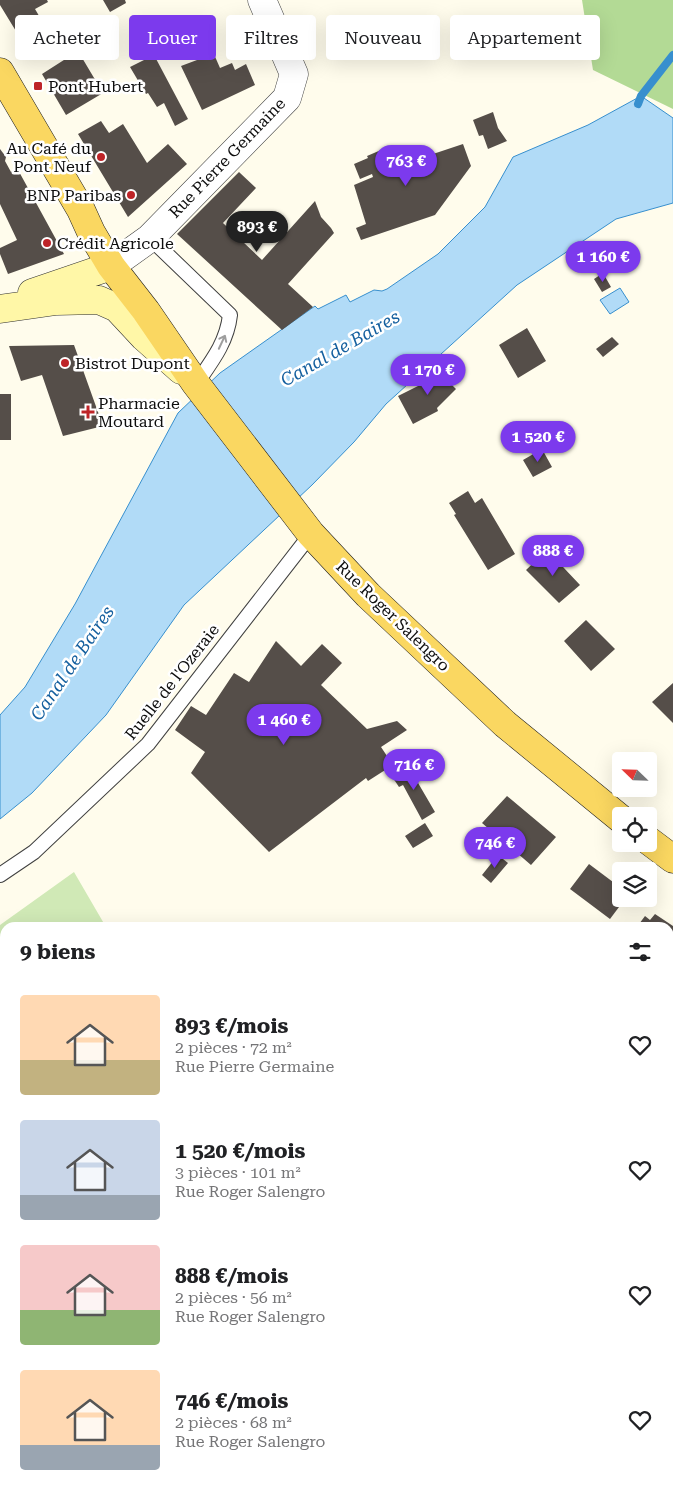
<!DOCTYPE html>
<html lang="fr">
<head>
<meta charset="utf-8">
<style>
	:root { --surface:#fff; --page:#f6f6f6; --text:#202124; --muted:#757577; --accent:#7c3aed }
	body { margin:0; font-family:"Roboto Serif",serif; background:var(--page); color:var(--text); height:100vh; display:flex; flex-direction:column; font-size:19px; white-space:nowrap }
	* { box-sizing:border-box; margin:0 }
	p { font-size:16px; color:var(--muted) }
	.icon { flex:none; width:28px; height:28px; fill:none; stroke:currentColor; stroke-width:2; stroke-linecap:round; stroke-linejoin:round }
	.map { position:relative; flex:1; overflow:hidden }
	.drawer { position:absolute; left:0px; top:922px; width:674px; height:571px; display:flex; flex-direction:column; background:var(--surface); border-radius:15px 15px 0 0; box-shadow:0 5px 20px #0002 }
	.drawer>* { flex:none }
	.guide { position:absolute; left:15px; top:15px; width:644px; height:45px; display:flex; gap:10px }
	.needle { width:32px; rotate:293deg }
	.controls { position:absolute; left:612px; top:752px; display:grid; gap:10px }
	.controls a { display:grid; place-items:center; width:45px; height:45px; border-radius:5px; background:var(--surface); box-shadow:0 5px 20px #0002; font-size:25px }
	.price { position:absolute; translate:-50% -42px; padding:0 11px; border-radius:18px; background:var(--accent); color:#fff; font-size:16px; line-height:32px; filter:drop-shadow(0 1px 2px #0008) }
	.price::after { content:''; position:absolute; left:50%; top:30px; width:15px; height:11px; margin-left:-8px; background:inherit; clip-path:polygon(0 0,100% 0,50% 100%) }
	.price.selected { background:#222; color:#fff }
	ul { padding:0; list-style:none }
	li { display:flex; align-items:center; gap:15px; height:125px; padding:0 20px }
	li span { display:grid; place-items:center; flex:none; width:140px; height:100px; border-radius:5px; color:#555 }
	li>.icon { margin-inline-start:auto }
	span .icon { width:60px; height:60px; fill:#fffc; stroke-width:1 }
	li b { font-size:21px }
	h2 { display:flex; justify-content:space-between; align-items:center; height:60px; padding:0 20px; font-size:21px }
	.chip { padding:0 18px; border-radius:5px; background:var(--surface); box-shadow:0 5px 20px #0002; font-size:18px; line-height:45px }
	.chip.selected { background:var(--accent); color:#fff }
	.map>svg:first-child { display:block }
</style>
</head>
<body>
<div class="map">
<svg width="673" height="1493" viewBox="0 0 673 1493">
	<rect width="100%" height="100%" fill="#fffcec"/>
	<path fill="#d0e9b6" d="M74,872L106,927L5,928V1489H523L517,1493H0V925Z"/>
	<path fill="#b3da95" d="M582,0H673V109L593,70Z"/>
	<path fill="#b1dbf7" stroke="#378fce" d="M641,96L673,118V203L616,219L517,285L386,404L354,442L312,485L184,605L106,715L32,793L0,819V715L25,687L75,604L178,413L220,373L315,306L318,309L346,295L350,302L374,290L382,291L387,289L438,254L485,207L513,157L588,125Z
		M620,288L629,302L610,314L600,300Z"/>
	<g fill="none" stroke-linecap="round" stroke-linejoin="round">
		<path stroke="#378fce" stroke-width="8" d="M638,104L641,96L673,55"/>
	</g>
	<path fill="#554e49" d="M0,0H47L48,2L35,9L45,26L22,41L0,5Z
		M103,0H125L126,3L110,12Z
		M204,49L209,54L213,52L220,68L232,63L235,70L246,64L255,85L202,110L181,66L197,60V54L200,50Z
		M78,51L103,93L66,115L42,74Z
		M154,55L188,119L175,126L164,103L157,107L148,93L146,94L130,67Z
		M493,112L498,128L507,141L488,149L483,135L479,136L473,120Z
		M101,121L109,133L123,124L147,163L168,144L187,164L128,217L78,134Z
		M463,144L471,166L435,215L361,240L356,228L366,224L354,185L373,177L372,174L360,179L354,164L368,158L367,156L381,150L382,152L395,147L397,149L405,146L412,161Z
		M0,149L6,157L5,161L11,172L17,168L64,254L8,274L0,254V248L17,240L0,204Z
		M239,172L256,188L223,223L262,260L315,201L321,217L331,228L334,233L288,284L313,307L282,330L177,234Z
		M603,273L611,287L602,292L594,279Z
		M527,328L546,361L518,378L499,345Z
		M612,337L619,344L603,357L596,349Z
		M74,345L103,426L63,436L42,375L21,381L9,346Z
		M451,365L458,373L449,382L456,389L437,408L438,411L413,424L398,396L424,383L426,387Z
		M0,394H11V440H0Z
		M542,449L552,467L533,477L523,460Z
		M468,491L475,503L482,498L515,554L488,570L454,515L456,514L449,503Z
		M547,550L580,585L559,603L526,570Z
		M586,620L615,649L591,671L564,641Z
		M276,641L301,666L322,644L342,663L321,685L367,729L397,721L407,730L381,747L393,765L368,781L366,778L269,852L191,773L205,752L175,730L191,706L206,715L234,673L249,682Z
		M673,683V723L652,702Z
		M411,764L417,775L414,776L435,812L422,820L403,785L399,787L391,775Z
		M507,796L556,837L531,865L482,823Z
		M425,823L433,836L413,848L405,836Z
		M498,855L508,863L491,883L482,875Z
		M589,864L621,888V899H625L610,919L570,889Z
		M655,914L673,926V957L669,955V928H636L645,916L650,920Z
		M669,1062L673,1065V1116L669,1108Z"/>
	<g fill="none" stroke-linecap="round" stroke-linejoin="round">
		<g stroke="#404040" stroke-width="16">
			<path id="service" d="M150,238L230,315C227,342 212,361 196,384
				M0,875L34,852L148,744L311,534"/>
		</g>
		<g stroke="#404040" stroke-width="29">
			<path id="minor" d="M111,266L150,238L287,98L294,74L262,0"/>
		</g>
		<g stroke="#2f2f2f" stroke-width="29">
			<path id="secondary" d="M32,293L111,266
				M0,309L56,301L99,300L117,308L144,337L181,370"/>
		</g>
		<g stroke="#1e1e1e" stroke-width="29">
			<path id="primary" d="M0,72L81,210L91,232L111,266L146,311L196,384L311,534L368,595L505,724L621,819
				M649,841L673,859"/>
		</g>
		<path stroke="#2f2f2f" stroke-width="3" stroke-dasharray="5 2.5" stroke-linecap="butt" d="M0,1080L5,1090
			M0,1468L5,1476
			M12,1489L15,1493
			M225,1489L228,1493
			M387,1489L389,1493"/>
		<use href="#service" stroke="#fff" stroke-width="14"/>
		<use href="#minor" stroke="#fff" stroke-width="28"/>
		<use href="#secondary" stroke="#fff7a7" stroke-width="28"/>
		<use href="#primary" stroke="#fad761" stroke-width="28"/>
	</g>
	<defs><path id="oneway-shaft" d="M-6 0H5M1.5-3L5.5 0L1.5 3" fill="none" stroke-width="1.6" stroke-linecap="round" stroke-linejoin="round" transform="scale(1.25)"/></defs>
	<use stroke="#9e9e9e" href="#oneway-shaft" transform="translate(222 342) rotate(-65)"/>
	<g fill="#be2428" stroke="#fff" stroke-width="2">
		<rect x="33" y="81" width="10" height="10" rx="2.5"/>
		<circle cx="101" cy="157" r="5"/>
		<circle cx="131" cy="195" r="5"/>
		<circle cx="47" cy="243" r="5"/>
		<circle cx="65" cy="363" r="5"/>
		<path d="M85.5 404.5h5v5h5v5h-5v5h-5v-5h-5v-5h5z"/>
	</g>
	<g text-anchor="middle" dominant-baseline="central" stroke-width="5" stroke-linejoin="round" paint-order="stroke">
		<g font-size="16" fill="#0d0d0d" stroke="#fff" text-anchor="start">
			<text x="48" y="86">Pont Hubert</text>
			<text x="91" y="148" text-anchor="end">Au Café du<tspan x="91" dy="18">Pont Neuf</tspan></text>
			<text x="121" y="195" text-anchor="end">BNP Paribas</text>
			<text x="57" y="243">Crédit Agricole</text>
			<text x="75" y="363">Bistrot Dupont</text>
			<text x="98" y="403">Pharmacie<tspan x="98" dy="18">Moutard</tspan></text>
		</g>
		<g font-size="16" fill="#0d0d0d" stroke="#fff">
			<text transform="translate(227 158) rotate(-46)">Rue Pierre Germaine</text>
			<text transform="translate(393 616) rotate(44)">Rue Roger Salengro</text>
			<text transform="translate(172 682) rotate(-52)">Ruelle de l'Ozeraie</text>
		</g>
		<g font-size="18" font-style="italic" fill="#15609f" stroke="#fff">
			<text transform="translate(340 348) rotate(-30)">Canal de Baires</text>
			<text transform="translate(72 663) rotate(-56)">Canal de Baires</text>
		</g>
	</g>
</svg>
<div class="controls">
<a><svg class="needle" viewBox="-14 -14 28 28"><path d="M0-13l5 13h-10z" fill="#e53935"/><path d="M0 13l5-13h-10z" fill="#757577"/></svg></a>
<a><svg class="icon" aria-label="locate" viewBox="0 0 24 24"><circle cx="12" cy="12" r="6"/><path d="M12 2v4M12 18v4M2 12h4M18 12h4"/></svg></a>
<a><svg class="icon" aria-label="layers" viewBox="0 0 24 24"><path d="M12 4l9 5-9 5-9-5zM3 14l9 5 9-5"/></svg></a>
</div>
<b class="price" style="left:406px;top:187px">763 €</b>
<b class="price selected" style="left:257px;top:253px">893 €</b>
<b class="price" style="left:603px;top:283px">1 160 €</b>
<b class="price" style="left:428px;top:396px">1 170 €</b>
<b class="price" style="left:538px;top:463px">1 520 €</b>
<b class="price" style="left:553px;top:577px">888 €</b>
<b class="price" style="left:284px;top:746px">1 460 €</b>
<b class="price" style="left:414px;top:791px">716 €</b>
<b class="price" style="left:495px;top:869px">746 €</b>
<div class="guide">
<a class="chip">Acheter</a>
<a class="chip selected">Louer</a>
<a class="chip">Filtres</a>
<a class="chip">Nouveau</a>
<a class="chip">Appartement</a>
</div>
<section class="drawer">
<h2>9 biens<svg class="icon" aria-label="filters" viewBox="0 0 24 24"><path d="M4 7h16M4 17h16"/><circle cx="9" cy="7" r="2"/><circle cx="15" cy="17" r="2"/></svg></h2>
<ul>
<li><span style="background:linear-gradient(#ffd9b3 65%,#c2b280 0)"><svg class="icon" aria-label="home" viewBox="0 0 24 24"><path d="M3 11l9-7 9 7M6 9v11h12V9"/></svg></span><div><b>893 €/mois</b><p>2 pièces · 72 m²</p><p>Rue Pierre Germaine</p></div><svg class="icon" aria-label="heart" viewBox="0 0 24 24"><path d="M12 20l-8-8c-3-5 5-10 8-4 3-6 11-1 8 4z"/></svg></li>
<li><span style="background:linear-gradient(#c9d6e8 75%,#9aa5b1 0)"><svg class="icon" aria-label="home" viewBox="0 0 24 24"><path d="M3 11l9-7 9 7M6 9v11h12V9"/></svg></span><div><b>1 520 €/mois</b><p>3 pièces · 101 m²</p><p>Rue Roger Salengro</p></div><svg class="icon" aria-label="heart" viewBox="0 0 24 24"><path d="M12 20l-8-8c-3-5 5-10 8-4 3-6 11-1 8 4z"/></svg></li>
<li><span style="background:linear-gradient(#f6c9c9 65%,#8fb573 0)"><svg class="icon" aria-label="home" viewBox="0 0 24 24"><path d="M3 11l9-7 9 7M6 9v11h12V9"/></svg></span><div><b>888 €/mois</b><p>2 pièces · 56 m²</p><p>Rue Roger Salengro</p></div><svg class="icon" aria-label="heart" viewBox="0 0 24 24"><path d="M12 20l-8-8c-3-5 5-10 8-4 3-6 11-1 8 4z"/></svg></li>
<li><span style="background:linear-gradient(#ffd9b3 75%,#9aa5b1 0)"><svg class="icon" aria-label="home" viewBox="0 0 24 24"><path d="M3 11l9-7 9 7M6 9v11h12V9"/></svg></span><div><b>746 €/mois</b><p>2 pièces · 68 m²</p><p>Rue Roger Salengro</p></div><svg class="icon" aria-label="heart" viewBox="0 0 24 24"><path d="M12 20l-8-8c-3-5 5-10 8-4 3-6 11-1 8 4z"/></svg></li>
</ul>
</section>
</div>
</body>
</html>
